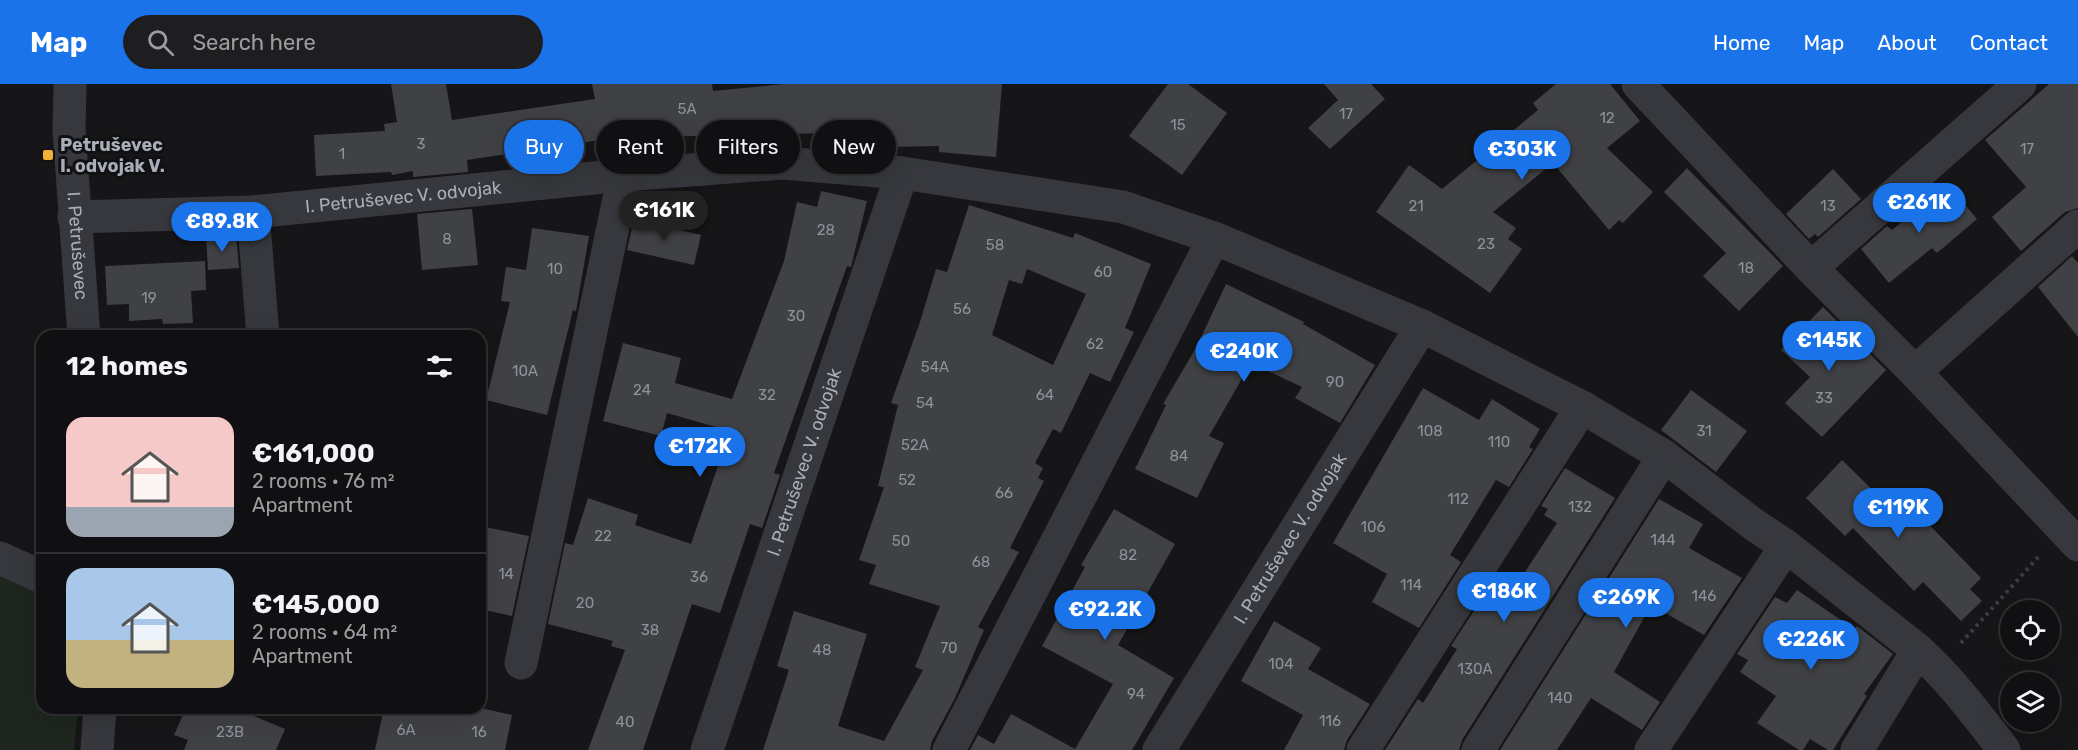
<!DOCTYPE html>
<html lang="en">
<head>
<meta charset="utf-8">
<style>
	:root { --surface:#101012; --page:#1e1e20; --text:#f1f3f6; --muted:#9c9d9f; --line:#303032; --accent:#1a73e8 }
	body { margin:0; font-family:Rubik,sans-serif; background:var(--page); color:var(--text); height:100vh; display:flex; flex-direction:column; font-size:22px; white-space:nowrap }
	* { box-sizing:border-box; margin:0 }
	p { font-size:20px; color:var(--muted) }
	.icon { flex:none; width:33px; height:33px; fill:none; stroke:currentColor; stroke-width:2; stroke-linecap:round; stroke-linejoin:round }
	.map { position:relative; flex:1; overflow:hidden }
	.side { position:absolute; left:36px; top:246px; width:450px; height:384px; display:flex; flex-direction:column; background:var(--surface); border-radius:18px; box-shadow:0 6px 24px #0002,0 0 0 2px var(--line) }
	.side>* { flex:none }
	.hud { position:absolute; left:504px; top:36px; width:570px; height:54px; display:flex; gap:12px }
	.buttons { position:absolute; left:2000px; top:516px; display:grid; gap:12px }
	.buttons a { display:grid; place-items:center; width:60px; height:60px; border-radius:50%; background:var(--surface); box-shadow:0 6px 24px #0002,0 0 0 2px var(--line); font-size:30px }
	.price { position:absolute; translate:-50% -51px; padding:0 14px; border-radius:21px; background:var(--accent); color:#fff; font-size:20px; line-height:39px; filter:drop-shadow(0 2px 3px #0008) }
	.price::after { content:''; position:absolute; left:50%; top:36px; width:18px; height:14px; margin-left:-9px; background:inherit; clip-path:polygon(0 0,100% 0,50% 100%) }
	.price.current { background:#222; color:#fff }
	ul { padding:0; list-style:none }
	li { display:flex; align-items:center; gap:18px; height:150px; padding:0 30px }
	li+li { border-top:2px solid var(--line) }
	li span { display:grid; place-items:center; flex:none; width:168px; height:120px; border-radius:18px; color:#555 }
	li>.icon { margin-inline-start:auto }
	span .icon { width:72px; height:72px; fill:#fffc; stroke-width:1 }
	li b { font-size:26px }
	h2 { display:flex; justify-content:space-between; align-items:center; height:72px; padding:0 30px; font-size:26px }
	.chip { padding:0 21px; border-radius:27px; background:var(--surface); box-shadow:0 6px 24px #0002,0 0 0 2px var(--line); font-size:21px; line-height:54px }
	.chip.current { background:var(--accent); color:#fff }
	header { display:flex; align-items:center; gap:36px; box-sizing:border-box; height:84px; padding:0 30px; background:var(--accent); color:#fff }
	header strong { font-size:28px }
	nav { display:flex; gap:33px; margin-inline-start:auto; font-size:21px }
	.search { width:420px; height:54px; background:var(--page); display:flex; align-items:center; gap:15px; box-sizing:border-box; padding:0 21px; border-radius:33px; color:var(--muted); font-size:22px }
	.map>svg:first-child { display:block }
</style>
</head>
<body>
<header>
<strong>Map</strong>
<div class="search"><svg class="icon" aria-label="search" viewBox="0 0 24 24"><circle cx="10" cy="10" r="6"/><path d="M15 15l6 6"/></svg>Search here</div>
<nav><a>Home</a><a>Map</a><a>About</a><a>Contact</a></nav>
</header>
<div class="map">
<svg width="2078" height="666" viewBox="0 0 2078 666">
	<rect width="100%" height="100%" fill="#161618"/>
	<path fill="#1e261f" d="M0,462L42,479V624H78L74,666H0Z"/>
	<path fill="#404145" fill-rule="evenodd" d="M391,0H446L452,36L595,15L592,0H712L713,7L784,0H1002L996,73L939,68V62L889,63L870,61V48L741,51L740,46L703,52L620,53L467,76L468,88L413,93V87L392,91L391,88L316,92L314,51L385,47L384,40L397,38Z
		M1168,0H1188L1227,29L1182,91L1129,52Z
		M1324,0H1371L1385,15L1330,65L1308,44L1338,16Z
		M1556,0H1610L1640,37L1607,64L1653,108L1623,139L1619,136L1609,146L1553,79L1493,128L1516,144L1508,155L1522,165L1490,209L1376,128L1409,81L1442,105L1538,26L1533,19Z
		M2049,0H2078V124L2065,128L2021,167L1992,133L2026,103L1985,56Z
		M1687,84L1783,182L1739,227L1703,192L1726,169L1664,108Z
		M1833,85L1861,115L1818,153L1815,150L1809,155L1786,130Z
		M1948,100L1977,135L1937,169L1932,164L1889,199L1861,165L1887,142L1892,146Z
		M821,107L867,117L851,183L847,182L774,389L780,391L762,444L750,440L720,529L692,520L643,666H588L625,566L611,562L613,557L548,540L565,459L573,461L588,414L638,431L635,441L691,460L730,347L667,329L661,352L603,337L623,259L681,274L675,299L732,315L784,177L797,118L817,123Z
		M969,121L1073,154L1075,149L1151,180L1125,244L1134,248L1110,298L1090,289L1061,349L1053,345L1035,379L1043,384L1038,394L1044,397L1010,464L1019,468L978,543L984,546L955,614L932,657L930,666H763L789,586L777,582L794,527L867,550L838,642L884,657L923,586L915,583L940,522L869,500L876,481L859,476L884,403L878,402L898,321L891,319L920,238L936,185L947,188ZM1027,185L1086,210L1053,281L992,251L1009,196L1022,200Z
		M472,125L478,181L422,186L417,130Z
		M634,135L701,151L694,181L627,166Z
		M532,144L589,152L576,227L573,226L547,331L486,316L510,218L501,217L506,183L526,186Z
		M236,151L239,184L208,186L206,153Z
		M2072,172L2078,179V253L2038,203Z
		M205,177L206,206L191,207L193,239L163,240L162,235L129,237V220L107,221L105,182Z
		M1226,200L1304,238L1303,240L1375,281L1340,339L1295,314L1302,303L1251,279L1209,352L1224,359L1197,414L1135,385L1166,321L1163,320L1197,262Z
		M1823,223L1886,286L1822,353L1785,319L1810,293L1781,266Z
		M1423,304L1479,336L1492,315L1540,345L1529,363L1533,365L1509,403L1496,396L1450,471L1461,478L1419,544L1372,518L1387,490L1333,459Z
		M1691,306L1747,347L1716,388L1661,346Z
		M1842,376L1898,431L1909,420L1981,494L1970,505L1982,517L1961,537L1923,498L1914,507L1853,444L1845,452L1806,414Z
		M1565,384L1615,414L1462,656L1459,666H1385L1418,615L1423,619L1457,565L1451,562L1492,499L1510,511L1557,439L1544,431L1548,425L1541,422Z
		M1659,415L1703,440L1689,464L1742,494L1704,551L1651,521L1614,588L1660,618L1642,646L1591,614L1557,666H1500Z
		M1114,425L1175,460L1118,561L1174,594L1132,666H970L978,651L994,660L1011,630L1075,665L1113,600L1042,562L1085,483L1081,481Z
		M480,442L529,452L512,532L480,525Z
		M1797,506L1854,545L1857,542L1893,570L1864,610L1867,612L1833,666H1828L1810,655L1803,666H1799L1757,639L1776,612L1740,588L1748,576L1737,570L1775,513L1787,519Z
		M1274,537L1321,564L1308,585L1370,620L1347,656L1344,666H1284L1303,631L1241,597Z
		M186,624H235L285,645L276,666H184L188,656L174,651Z
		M384,624H480L512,631L505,666H375Z"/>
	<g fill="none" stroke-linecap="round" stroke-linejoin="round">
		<path stroke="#3d3f44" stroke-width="4" stroke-dasharray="3 4.5" stroke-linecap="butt" d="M1961,559L2040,471"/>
		<g stroke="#37383d" stroke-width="33">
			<path id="s1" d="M70,0L69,46L84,252"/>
			<path d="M1638,0L1811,184L1915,288L2078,461"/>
			<path d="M253,128L263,252"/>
			<path id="s2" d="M74,133L253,128L624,91L783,79L902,89L1123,123L1214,154L1422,242L1582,323L1664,372L1753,440L1786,462L1918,566C1951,596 1977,631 2004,666"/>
			<path d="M1811,184L2020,0"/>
			<path d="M1915,288L2078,142"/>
			<path d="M0,474L42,493"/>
			<path d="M521,579L624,91"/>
			<path d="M97,666L100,624"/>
			<path id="s3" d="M707,666L902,89"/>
			<path d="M949,666L1214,154"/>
			<path id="s4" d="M1159,666L1422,242"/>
			<path d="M1363,666L1582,323"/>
			<path d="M1478,666L1664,372"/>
			<path d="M1651,666L1786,462"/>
			<path d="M1857,666L1918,566"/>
		</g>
	</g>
	<rect fill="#f2b134" stroke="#111113" stroke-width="2" x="42" y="65" width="12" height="12" rx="3"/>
	<g text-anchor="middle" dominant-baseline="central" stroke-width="6" stroke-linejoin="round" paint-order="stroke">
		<g font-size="15" fill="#8e929b">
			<text x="687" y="25">5A</text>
			<text x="1346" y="30">17</text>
			<text x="1607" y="34">12</text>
			<text x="1178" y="41">15</text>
			<text x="421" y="60">3</text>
			<text x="2027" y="65">17</text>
			<text x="342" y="70">1</text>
			<text x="1416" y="122">21</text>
			<text x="1828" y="122">13</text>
			<text x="826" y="146">28</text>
			<text x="447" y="155">8</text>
			<text x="1486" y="160">23</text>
			<text x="995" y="161">58</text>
			<text x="1746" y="184">18</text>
			<text x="555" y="185">10</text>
			<text x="1103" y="188">60</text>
			<text x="149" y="214">19</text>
			<text x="962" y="225">56</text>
			<text x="796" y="232">30</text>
			<text x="1095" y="260">62</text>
			<text x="935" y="283">54A</text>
			<text x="525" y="287">10A</text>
			<text x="1335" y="298">90</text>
			<text x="642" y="306">24</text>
			<text x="767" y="311">32</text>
			<text x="1045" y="311">64</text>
			<text x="1824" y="314">33</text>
			<text x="925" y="319">54</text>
			<text x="1430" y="347">108</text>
			<text x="1704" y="347">31</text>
			<text x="1499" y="358">110</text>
			<text x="915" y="361">52A</text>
			<text x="1179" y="372">84</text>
			<text x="907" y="396">52</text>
			<text x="1004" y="409">66</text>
			<text x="1458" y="415">112</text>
			<text x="1580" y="423">132</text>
			<text x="1373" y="443">106</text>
			<text x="603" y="452">22</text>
			<text x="1663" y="456">144</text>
			<text x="901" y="457">50</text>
			<text x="1128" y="471">82</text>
			<text x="981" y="478">68</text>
			<text x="506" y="490">14</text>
			<text x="699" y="493">36</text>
			<text x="1411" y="501">114</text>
			<text x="1704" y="512">146</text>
			<text x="585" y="519">20</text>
			<text x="650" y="546">38</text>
			<text x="949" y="564">70</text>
			<text x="822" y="566">48</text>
			<text x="1281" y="580">104</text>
			<text x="1475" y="585">130A</text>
			<text x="1136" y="610">94</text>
			<text x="1560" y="614">140</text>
			<text x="1330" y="637">116</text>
			<text x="625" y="638">40</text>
			<text x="406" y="646">6A</text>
			<text x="230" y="648">23B</text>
			<text x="479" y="648">16</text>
		</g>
		<g font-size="18" font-weight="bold" fill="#a8adb8" stroke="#111113" text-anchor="start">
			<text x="60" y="61">Petruševec<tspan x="60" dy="21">I. odvojak V.</tspan></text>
		</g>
		<g font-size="18" fill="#a8adb8" stroke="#111113">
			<text stroke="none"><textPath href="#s2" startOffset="330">I. Petruševec V. odvojak</textPath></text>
			<text stroke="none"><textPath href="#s1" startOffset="162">I. Petruševec</textPath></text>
			<text stroke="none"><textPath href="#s3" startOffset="304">I. Petruševec V. odvojak</textPath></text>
			<text stroke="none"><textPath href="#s4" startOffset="249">I. Petruševec V. odvojak</textPath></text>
		</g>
	</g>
</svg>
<div class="buttons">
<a><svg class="icon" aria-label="locate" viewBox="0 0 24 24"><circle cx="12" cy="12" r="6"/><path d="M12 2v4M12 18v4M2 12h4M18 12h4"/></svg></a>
<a><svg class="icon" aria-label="layers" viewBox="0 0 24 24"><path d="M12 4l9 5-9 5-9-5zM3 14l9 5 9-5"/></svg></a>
</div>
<b class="price" style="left:1522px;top:97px">€303K</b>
<b class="price" style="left:1919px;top:150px">€261K</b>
<b class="price current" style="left:664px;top:158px">€161K</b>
<b class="price" style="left:222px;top:169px">€89.8K</b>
<b class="price" style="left:1829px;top:288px">€145K</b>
<b class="price" style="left:1244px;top:299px">€240K</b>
<b class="price" style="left:700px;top:394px">€172K</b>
<b class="price" style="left:1898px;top:455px">€119K</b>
<b class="price" style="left:1504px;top:539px">€186K</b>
<b class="price" style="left:1626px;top:545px">€269K</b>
<b class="price" style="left:1105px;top:557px">€92.2K</b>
<b class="price" style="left:1811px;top:587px">€226K</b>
<div class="hud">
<a class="chip current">Buy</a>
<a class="chip">Rent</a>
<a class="chip">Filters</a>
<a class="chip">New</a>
</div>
<section class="side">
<h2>12 homes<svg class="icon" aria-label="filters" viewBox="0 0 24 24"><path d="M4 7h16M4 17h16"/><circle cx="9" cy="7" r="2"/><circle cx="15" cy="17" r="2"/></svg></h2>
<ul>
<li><span style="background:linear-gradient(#f6c9c9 75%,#9aa5b1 0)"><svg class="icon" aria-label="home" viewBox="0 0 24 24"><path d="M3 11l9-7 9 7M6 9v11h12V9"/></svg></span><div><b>€161,000</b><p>2 rooms · 76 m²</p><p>Apartment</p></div></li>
<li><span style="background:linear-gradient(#a9c7e8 60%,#c2b280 0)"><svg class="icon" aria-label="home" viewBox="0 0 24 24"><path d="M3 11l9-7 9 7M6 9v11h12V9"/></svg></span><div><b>€145,000</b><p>2 rooms · 64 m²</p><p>Apartment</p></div></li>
</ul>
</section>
</div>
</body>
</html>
